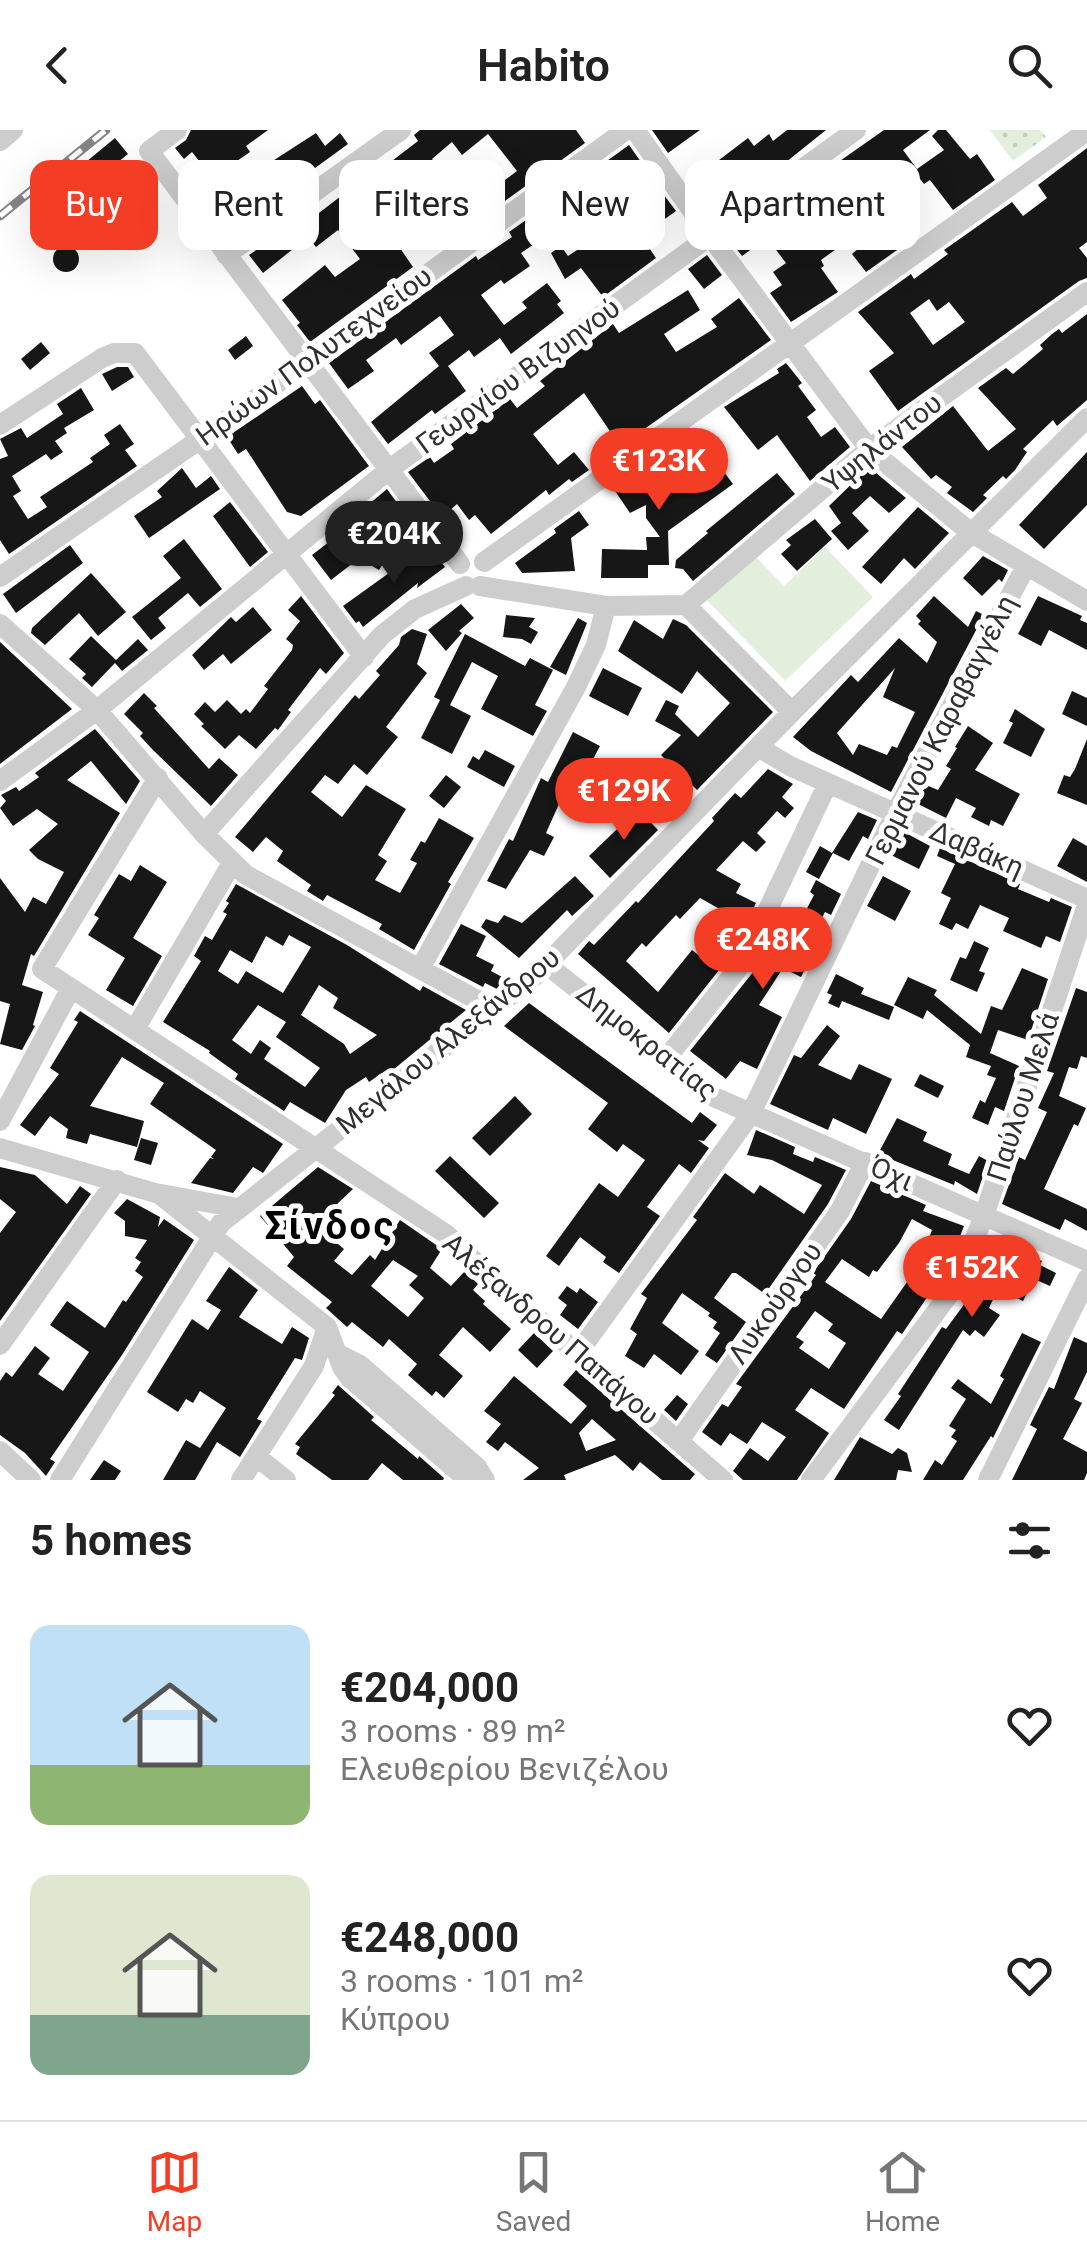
<!DOCTYPE html>
<html lang="en">
<head>
<meta charset="utf-8">
<style>
	:root { --surface:#fff; --page:#f2f2f2; --text:#222; --muted:#767676; --line:#e0e0e0; --accent:#f43d25 }
	body { margin:0; font-family:Roboto,sans-serif; background:var(--page); color:var(--text); height:100vh; display:flex; flex-direction:column; font-size:38px; white-space:nowrap }
	* { box-sizing:border-box; margin:0 }
	p { font-size:32px; color:var(--muted) }
	.icon { flex:none; width:55px; height:55px; fill:none; stroke:currentColor; stroke-width:2; stroke-linecap:round; stroke-linejoin:round }
	.map { position:relative; height:1350px; overflow:hidden }
	.drawer { display:flex; flex-direction:column; background:var(--surface); flex:1 }
	.drawer>* { flex:none }
	.top-card { position:absolute; left:30px; top:30px; width:1028px; height:90px; display:flex; gap:20px }
	.price { position:absolute; translate:-50% -85px; padding:0 22px; border-radius:35px; background:var(--accent); color:#fff; font-size:32px; line-height:65px; filter:drop-shadow(0 2px 5px #0008) }
	.price::after { content:''; position:absolute; left:50%; top:60px; width:30px; height:22px; margin-left:-15px; background:inherit; clip-path:polygon(0 0,100% 0,50% 100%) }
	.price.on { background:#222; color:#fff }
	ul { padding:0; list-style:none }
	li { display:flex; align-items:center; gap:30px; height:250px; padding:0 30px }
	li span { display:grid; place-items:center; flex:none; width:280px; height:200px; border-radius:20px; color:#555 }
	li>.icon { margin-inline-start:auto }
	span .icon { width:120px; height:120px; fill:#fffc; stroke-width:1 }
	li b { font-size:42px }
	h2 { display:flex; justify-content:space-between; align-items:center; height:120px; padding:0 30px; font-size:42px }
	.tag { padding:0 35px; border-radius:20px; background:var(--surface); box-shadow:0 10px 40px #0002; font-size:35px; line-height:90px }
	.tag.on { background:var(--accent); color:#fff }
	header { display:flex; justify-content:space-between; align-items:center; height:130px; padding:0 30px; background:var(--surface); font-size:45px; font-weight:600 }
	.tab-bar { display:flex; justify-content:space-around; align-items:center; height:140px; border-top:2px solid var(--line); background:var(--surface); font-size:28px; color:var(--muted) }
	.tab-bar a { display:grid; justify-items:center; gap:5px }
	.tab-bar .on { color:var(--accent) }
	.map>svg:first-child { display:block }
</style>
</head>
<body>
<header><svg class="icon" aria-label="back" viewBox="0 0 24 24"><path d="M15 5l-7 7 7 7"/></svg>Habito<svg class="icon" aria-label="search" viewBox="0 0 24 24"><circle cx="10" cy="10" r="6"/><path d="M15 15l6 6"/></svg></header>
<div class="map">
<svg width="1087" height="1350" viewBox="0 0 1087 1350">
	<defs>
		<pattern id="park-dots" width="8" height="8" patternUnits="userSpaceOnUse" patternTransform="scale(2.5)"><rect width="8" height="8" fill="#e3eedd"/><path d="M2 2h.1M6 6h.1" fill="none" stroke="#c3ccbe" stroke-width="1.8" stroke-linecap="round"/></pattern>
	</defs>
	<rect width="100%" height="100%" fill="#fff"/>
	<path fill="#e3eedd" d="M825,417L873,467L785,551L707,470L754,425L784,456Z"/>
	<path fill="url(#park-dots)" d="M990,0H1040L1046,7L1013,31Z"/>
	<path fill="#171717" fill-rule="evenodd" d="M191,0H268L246,16L250,22L234,33L253,59L274,41L268,34L316,3L325,16L340,3L348,14L300,49L303,53L246,91L192,22L184,29L175,18L186,10Z
		M420,0H576L585,13L447,113L425,80L391,105L413,137L310,212L297,195L300,193L282,170L325,135L335,147L360,129L338,100L316,117L308,107L263,143L249,125L288,98L293,103L341,66L361,92L368,88L377,101L416,73L388,34L418,11L414,5ZM488,4L517,41L479,69L462,42L447,51L432,29L452,12L462,25Z
		M652,0H700L668,23Z
		M787,0H826L761,52L757,46L723,73L718,67L716,69L698,46L748,8L754,16L769,4L773,11Z
		M884,0H930L903,20L917,39L944,20L932,6L938,0H946L970,29L977,24L995,50L953,80L930,50L924,54L916,44L879,70L866,53L830,80L818,64L815,66L787,87L810,117L830,104L839,117L821,130L824,136L821,138L838,162L791,192L770,163L782,155L773,142L786,133L767,108L742,126L729,109Z
		M115,8L128,24L81,62L69,46Z
		M629,15L646,39L621,57L636,78L661,61L676,81L641,106L656,128L603,167L581,138L565,149L551,123L561,116L568,126L612,97L597,75L581,87L564,62Z
		M1087,18V112L1079,118L1087,128V148L1079,151L898,281L869,241L894,223L858,182L911,144L914,149L948,124L944,120L1012,72L1023,86L1047,68L1038,55ZM929,169L937,181L949,172L965,192L933,215L910,183Z
		M536,83L549,104L521,123L530,136L504,154L501,150L481,165L504,195L527,178L522,172L547,153L561,171L557,174L564,183L511,224L500,208L474,227L469,220L448,236L466,261L435,284L432,280L388,314L371,292L439,236L429,223L454,205L440,186L401,215L396,208L366,230L374,241L348,259L329,233L476,126L478,130L512,107L509,102Z
		M900,83L917,106L866,142L852,124Z
		M53 129a13 13 0 1 1 26 0a13 13 0 1 1-26 0Z
		M707,125L722,145L704,159L688,139Z
		M688,160L700,180L664,204L676,222L717,197L711,189L739,168L771,210L620,316L584,263L533,304L558,335L574,322L589,340L572,352L569,349L549,365L546,360L491,404L475,385L469,390L457,374L442,387L408,342L430,327L434,333L454,319L451,314L510,269L517,278L545,256L540,251L613,194L619,203Z
		M1087,184V270L1057,296L1053,290L1023,319L1027,322L1015,340L1006,349L1003,346L983,365L987,368L973,382L947,363L952,357L936,345L931,349L902,317L953,276L988,321L1016,299L978,258L1006,238L1013,244L1043,219L1040,215L1052,204L1059,199L1062,203Z
		M246,206L253,216L235,230L228,220Z
		M41,212L50,223L30,240L21,229Z
		M786,233L802,253L798,256L816,280L807,287L821,307L835,297L850,317L810,351L777,305L758,320L724,277L779,243L777,239Z
		M117,237H128L134,247L112,261L102,244Z
		M302,256L315,274L320,270L369,336L301,386L287,382L246,319L238,324L227,307Z
		M81,258L94,280L64,298L67,303L55,311L63,322L51,330L46,324L12,346L21,361L13,366L28,389L47,377L40,367L93,332L90,328L110,314L104,305L120,294L134,314L125,320L137,336L9,424L0,410V329L8,326L0,309L21,298L27,308L63,284L57,274Z
		M1087,322V375L1044,419L1019,395Z
		M665,326L686,357L718,334L733,354L668,401L669,435H648V448H601L602,419L647,420L646,407H660L646,388V375L630,383L613,358Z
		M869,337L906,368L889,383L870,366L852,383L869,401L848,420L831,401L841,393L829,376Z
		M182,338L196,358L211,346L220,359L149,408L134,386L162,367L157,361Z
		M777,343L795,364L693,451L683,439L675,438L676,430L708,403L706,401Z
		M387,359L408,388L378,410L392,418L379,440L357,427L379,389L368,375Z
		M230,372L268,422L250,437L213,386Z
		M918,377L949,403L915,439L904,428L881,454L862,437Z
		M579,381L589,395L571,408L575,441L522,443L515,433L556,403L554,399Z
		M815,389L832,409L797,441L781,424L791,415L786,410Z
		M338,405L357,430L331,450L312,425Z
		M184,409L222,459L200,477L188,463L158,488L166,498L151,510L132,487L181,448L163,426Z
		M70,415L83,433L16,483L3,464Z
		M428,415L445,437L417,458L418,453L363,497L359,491L356,493L343,476Z
		M983,426L1008,440L1002,452L999,449L982,466L963,448Z
		M91,443L126,482L98,506L79,483L45,515L31,503L32,498Z
		M301,466L344,523L326,544L320,538L288,580L291,582L278,600L275,598L256,619L239,605L225,619L201,596L204,594L194,584L205,572L215,582L227,570L241,584L246,579L250,583L268,559L264,556L292,520L293,515L286,509L300,491L288,480Z
		M934,466L968,497L976,481L984,485L891,662L811,621L793,607L851,545L858,552L899,508L927,533L937,512L918,494L921,491L916,486ZM895,538L883,567L915,582L897,618L892,616L887,625L859,614L853,625L837,603Z
		M1038,466L1082,486L1080,490L1087,493V520L1049,500L1041,516L1018,504Z
		M461,474L474,488L459,501L462,503L446,521L428,500Z
		M253,477L272,500L231,534L223,524L204,540L192,525L231,487L236,492Z
		M506,485L535,488L529,497L538,502L531,514L522,509L503,507Z
		M578,488L587,493L566,545L550,537Z
		M673,489L686,495L773,582L697,660L691,654L677,669L659,652L673,637L661,625L681,605L655,591L666,570L679,576L675,584L698,607L730,573L697,541L682,564L618,521L634,490L663,509Z
		M412,499L427,504L417,534L427,543L386,597L398,607L367,645L354,634L338,654L325,645L311,662L342,687L366,655L406,679L378,725L387,731L375,750L400,763L417,733L410,730L421,711L425,713L439,688L474,708L448,752L451,754L414,820L379,799L382,794L327,765L323,771L307,761L311,755L277,731L283,721L266,707L253,722L235,707L355,565L359,569L380,545L376,541L399,515L401,507Z
		M465,504L525,536L530,528L553,540L535,575L547,581L533,606L481,579L498,546L472,532L450,575L471,586L452,624L421,608L440,570L434,567Z
		M91,506L116,530L138,509L148,520L122,541L115,533L92,557L82,548L86,544L69,529Z
		M0,512L72,579L0,634Z
		M603,538L642,558L628,586L589,566Z
		M1072,561L1087,568V596L1062,584Z
		M144,563L157,576L154,578L209,639L219,628L238,645L211,676L153,620L140,606L143,603L124,584Z
		M1015,579L1045,599L1031,627L1003,613L1013,593L1009,591Z
		M968,596L993,613L975,640L1020,664L1003,696L991,690L989,696L971,687L976,678L956,668L946,688L916,673L926,655L938,660L951,639L946,636L957,618L955,617Z
		M95,599L140,651L126,674L91,631L67,650L120,683L34,826L31,824L22,855L43,862L33,895L35,896L22,920L0,914L10,874L0,871V748L25,782L33,767L46,774L64,742L38,729L29,720L58,694L37,679L13,696L0,678L6,671L1,665L16,657L19,661L39,647L35,643Z
		M573,602L600,616L582,650L572,645L546,703L554,707L544,726L530,720L506,759L487,751L509,709L513,711L541,648L548,652Z
		M1087,609V675L1057,663L1064,645L1070,647L1075,639Z
		M485,620L515,636L504,657L467,637L473,626L479,630Z
		M614,638L630,648L611,678L590,666L600,650L605,654Z
		M768,639L793,654L782,667L794,678L785,688L777,681L757,703L766,712L756,722L743,711L716,740L741,754L736,763L756,773L731,825L669,903L578,824L589,811L594,815L636,771L638,773L714,691L712,688L735,663L741,668ZM700,768L725,782L718,795L736,805L711,835L692,820L658,862L626,831L642,813L646,817L676,785L680,789Z
		M446,645L461,657L444,678L429,666Z
		M638,679L658,700L610,748L589,726Z
		M858,682L877,690L868,709L863,706L849,731L833,723L819,749L806,742L820,716L832,723Z
		M902,701L930,716L919,739L891,725Z
		M1073,708L1087,716V752L1057,736Z
		M940,718L1020,754L1018,759L1049,772L1051,768L1072,777L1060,812L1046,806L1041,818L1003,801L1009,788L980,775L968,799L956,793L952,800L939,794L951,768L941,763L955,734L937,726Z
		M140,735L167,752L133,808L162,826L133,876L106,860L125,828L88,805L99,788L94,785L119,744L131,751Z
		M575,746L594,766L572,786L567,780L519,828L481,797L486,789L498,793L504,785L522,793Z
		M883,746L911,761L895,791L867,776Z
		M816,750L841,764L831,785L825,782L805,819L813,823L801,847L783,838L759,875L782,887L757,939L740,931L726,949L690,921L754,841L772,803L778,806L792,778L804,784L814,765L810,762Z
		M236,754L347,815L420,861L423,856L466,880L388,944L385,941L369,952L366,947L346,960L325,993L290,972L284,981L235,949L238,944L209,923L210,921L163,892L201,831L194,826L205,806L212,810L227,784L223,782L229,773L226,771ZM289,805L311,817L283,863L246,841L238,854L218,841L230,820L252,833L266,806L283,816ZM319,855L338,868L333,878L377,905L350,924L344,914L301,885ZM258,875L286,892L276,907L320,938L305,957L264,929L271,918L260,910L251,924L232,910Z
		M461,794L486,806L476,826L494,835L491,841L504,848L497,859L485,853L483,857L439,834Z
		M974,811L989,818L979,841L985,843L977,862L950,850L960,827L966,829Z
		M1022,838L1048,849L1028,910L998,900L990,923L1019,936L1004,981L995,977L988,995L972,988L980,970L985,973L996,948L987,945L991,936L966,927L970,915L927,880L923,889L894,875L908,847L937,860L934,865L981,904L991,876L1002,880Z
		M836,844L864,858L861,864L894,877L889,890L842,871L839,878L828,873L832,865L827,863Z
		M1076,858L1087,862V928L1081,926L1077,939L1069,937L1059,966L1086,978L1078,996L1074,994L1044,1059L1087,1079V1101L1065,1089L1060,1100L1002,1074L1019,1027L1025,1030L1047,982L1038,978L1054,943L1047,941Z
		M529,873L692,993L700,982L717,995L704,1011L698,1010L709,1018L691,1043L679,1034L647,1077L660,1086L619,1143L603,1132L606,1127L580,1107L559,1136L546,1126L599,1053L618,1067L645,1030L623,1014L617,1022L588,999L608,973L504,896Z
		M80,881L283,1014L263,1043L253,1037L233,1063L191,1053L210,1028L214,1029L211,1027L216,1020L150,974L164,953L122,927L90,976L144,991L137,1017L90,1004L87,1014L66,1008L68,999L50,986L35,1006L20,995L59,944L50,938L78,892L74,890Z
		M827,895L840,906L818,935L851,950L859,934L892,949L866,1004L833,988L828,1000L770,974L794,925L801,928Z
		M920,944L944,956L938,968L914,956Z
		M515,966L532,984L490,1026L472,1008Z
		M897,988L927,1002L923,1011L952,1024L948,1035L969,1044L979,1026L988,1031L977,1064L955,1051L954,1055L878,1024Z
		M756,1000L795,1017L793,1024L813,1032L815,1027L846,1040L828,1074L765,1164L736,1143H732L714,1168L746,1192L717,1233L705,1225L720,1203L713,1198L717,1192L708,1186L710,1183L682,1163L662,1193L699,1221L681,1245L654,1224L644,1238L625,1226L637,1204L630,1199L647,1168L641,1164L697,1090L693,1087L725,1043L754,1064L760,1055L804,1084L822,1055L772,1030L747,1025Z
		M141,1008L158,1013L151,1035L134,1030Z
		M450,1026L499,1073L484,1088L435,1041Z
		M0,1037L35,1045L67,1074L80,1056L91,1064L0,1191V1103L16,1082L0,1069Z
		M318,1037L353,1059L315,1095L344,1119L334,1131L352,1145L370,1125L375,1130L400,1090L442,1119L430,1138L451,1156L465,1141L478,1154L473,1160L485,1171L483,1174L511,1199L490,1222L463,1197L439,1225L463,1246L444,1268L436,1261L432,1266L408,1245L417,1234L389,1209L383,1217L352,1192L347,1197L326,1178L332,1172L287,1136L294,1127L260,1086ZM393,1130L418,1146L409,1155L424,1168L408,1187L371,1156Z
		M871,1051L926,1075L923,1081L964,1096L950,1132L924,1122L932,1100L912,1089L899,1113L877,1142L873,1140L869,1147L842,1129L825,1152L881,1189L907,1152L928,1166L902,1204L897,1201L844,1279L811,1258L795,1280L829,1303L797,1350H743L733,1341L750,1318L768,1331L786,1307L762,1292L747,1314L730,1303L721,1316L702,1302L722,1274L728,1277L742,1257L736,1254L816,1145L813,1143L851,1089ZM815,1181L833,1194L828,1201L846,1213L829,1239L799,1218L804,1212L796,1207Z
		M127,1069L160,1087L158,1097L164,1089L194,1110L122,1225L50,1329L55,1332L46,1346L25,1323L0,1305V1251L6,1242L12,1247L35,1216L50,1228L38,1244L63,1261L89,1222L50,1195L67,1171L105,1198L123,1170L126,1172L143,1147L135,1141L141,1132L135,1128L147,1110L125,1106V1091L114,1083Z
		M1001,1111L1042,1131L1040,1135L1056,1143L1050,1156L1034,1149L1023,1171L998,1159L989,1178L1000,1185L984,1207L975,1200L970,1206L963,1200L899,1300L884,1290L901,1266L898,1264L942,1197L946,1199L971,1165L978,1170L992,1139L984,1135L990,1123L994,1126Z
		M229,1137L258,1160L239,1187L282,1214L292,1197L309,1208L302,1230L295,1228L257,1289L262,1291L240,1327L217,1312L195,1350H163L186,1310L200,1318L226,1278L200,1261L193,1273L186,1269L178,1282L147,1262L192,1189L208,1200L221,1180L206,1171Z
		M567,1156L577,1163L580,1158L598,1172L578,1199L560,1185L567,1175L558,1168Z
		M534,1203L553,1221L537,1238L518,1220Z
		M1022,1203L1041,1212L993,1308L991,1306L963,1350H923L935,1330L942,1335L957,1311L951,1307L956,1300L949,1296L966,1269L951,1258L958,1249L991,1274L1004,1249L1000,1246Z
		M1074,1207L1087,1213V1242L1074,1269L1082,1273L1063,1309L1087,1322V1343L1084,1350H1012L1037,1299L1030,1295L1049,1257L1054,1259Z
		M576,1240L695,1344L690,1350H662L640,1332L633,1341L615,1325L564,1345L566,1350H523L539,1338L505,1312L498,1321L486,1312L501,1294L484,1281L514,1246L571,1294L587,1276L563,1255ZM592,1289L616,1310L586,1321L579,1303Z
		M338,1255L374,1287L371,1290L418,1329L419,1326L444,1348L443,1350H403L382,1333L368,1350H332L296,1324L300,1317L295,1314L335,1265L332,1263Z
		M677,1265L688,1274L676,1291L664,1280Z
		M860,1307L892,1324L898,1318L907,1323L912,1342L898,1340L896,1350H834Z
		M104,1330L121,1341L115,1350H90Z"/>
	<g fill="none" stroke-linecap="round" stroke-linejoin="round">
		<path stroke="#cdcdcd" stroke-width="20" d="M177,0L149,21L460,434
			M635,0L710,106L869,319L970,402L1087,471
			M0,11L13,0
			M226,125L401,0
			M0,295L102,228L114,223H135L364,527
			M484,432L1087,1
			M0,447L199,310L626,0
			M480,456L606,476L686,475L869,319L1087,162
			M686,475L792,582
			M0,494L97,580L204,704L246,745L492,878
			M758,617L790,636L1087,769
			M0,651L97,580L391,338L856,0
			M204,704L382,505L415,479L466,456
			M547,835L714,967L1087,1131
			M421,837L576,557L596,515L606,476
			M71,858L446,1104L498,1154L723,1350
			M135,899L232,733
			M665,930L743,832L828,653
			M0,991L71,858L42,839L158,648
			M0,1018L159,1064L327,1197L342,1237L350,1248L468,1350
			M161,1064L238,1078
			M0,1215L117,1050
			M578,1223L750,985L896,682L1026,436
			M338,1224L360,1235L477,1337L485,1350
			M679,1311L840,1081L865,1032
			M0,1321L31,1350
			M257,1327L286,1350
			M60,1350L221,1093L535,846L792,582L1087,288
			M241,1350L314,1236L327,1197
			M811,1350L956,1155L984,1086L1087,775
			M988,1350L1087,1149"/>
		<g stroke="#858585" stroke-width="9">
			<path id="rail" d="M0,86L106,0"/>
		</g>
		<use href="#rail" stroke="#fff" stroke-width="5" stroke-dasharray="15" stroke-linecap="butt"/>
	</g>
	<g text-anchor="middle" dominant-baseline="central" stroke-width="10" stroke-linejoin="round" paint-order="stroke">
		<g font-size="28" fill="#303030" stroke="#fff">
			<text transform="translate(314 226) rotate(-36)">Ηρώων Πολυτεχνείου</text>
			<text transform="translate(518 246) rotate(-36)">Γεωργίου Βιζυηνού</text>
			<text transform="translate(882 313) rotate(-38)">Υψηλάντου</text>
			<text transform="translate(941 600) rotate(-63)">Γερμανού Καραβαγγέλη</text>
			<text transform="translate(977 719) rotate(24)">Δαβάκη</text>
			<text transform="translate(448 911) rotate(-39)">Μεγάλου Αλεξάνδρου</text>
			<text transform="translate(647 912) rotate(38)">Δημοκρατίας</text>
			<text transform="translate(1023 967) rotate(-72)">Παύλου Μελά</text>
			<text transform="translate(892 1044) rotate(24)">Όχι</text>
			<text transform="translate(775 1173) rotate(-55)">Λυκούργου</text>
			<text transform="translate(551 1199) rotate(41)">Αλέξανδρου Παπάγου</text>
		</g>
		<g font-size="38" font-weight="bold" letter-spacing="2.5" fill="#000" stroke="#fff">
			<text x="330" y="1096">Σίνδος</text>
		</g>
	</g>
</svg>
<b class="price" style="left:659px;top:383px">€123K</b>
<b class="price on" style="left:394px;top:456px">€204K</b>
<b class="price" style="left:624px;top:713px">€129K</b>
<b class="price" style="left:763px;top:862px">€248K</b>
<b class="price" style="left:972px;top:1190px">€152K</b>
<div class="top-card">
<a class="tag on">Buy</a>
<a class="tag">Rent</a>
<a class="tag">Filters</a>
<a class="tag">New</a>
<a class="tag">Apartment</a>
</div>
</div>
<section class="drawer">
<h2>5 homes<svg class="icon" aria-label="filters" viewBox="0 0 24 24"><path d="M4 7h16M4 17h16"/><circle cx="9" cy="7" r="2"/><circle cx="15" cy="17" r="2"/></svg></h2>
<ul>
<li><span style="background:linear-gradient(#bfe0f5 70%,#8fb573 0)"><svg class="icon" aria-label="home" viewBox="0 0 24 24"><path d="M3 11l9-7 9 7M6 9v11h12V9"/></svg></span><div><b>€204,000</b><p>3 rooms · 89 m²</p><p>Ελευθερίου Βενιζέλου</p></div><svg class="icon" aria-label="heart" viewBox="0 0 24 24"><path d="M12 20l-8-8c-3-5 5-10 8-4 3-6 11-1 8 4z"/></svg></li>
<li><span style="background:linear-gradient(#dfe7d0 70%,#7fa58c 0)"><svg class="icon" aria-label="home" viewBox="0 0 24 24"><path d="M3 11l9-7 9 7M6 9v11h12V9"/></svg></span><div><b>€248,000</b><p>3 rooms · 101 m²</p><p>Κύπρου</p></div><svg class="icon" aria-label="heart" viewBox="0 0 24 24"><path d="M12 20l-8-8c-3-5 5-10 8-4 3-6 11-1 8 4z"/></svg></li>
</ul>
</section>
<nav class="tab-bar">
<a class="on"><svg class="icon" aria-label="map" viewBox="0 0 24 24"><path d="M3 6l6-2 6 2 6-2v14l-6 2-6-2-6 2zM9 4v14M15 6v14"/></svg>Map</a>
<a><svg class="icon" aria-label="saved" viewBox="0 0 24 24"><path d="M7 4h10v16l-5-4-5 4z"/></svg>Saved</a>
<a><svg class="icon" aria-label="home" viewBox="0 0 24 24"><path d="M3 11l9-7 9 7M6 9v11h12V9"/></svg>Home</a>
</nav>
</body>
</html>
